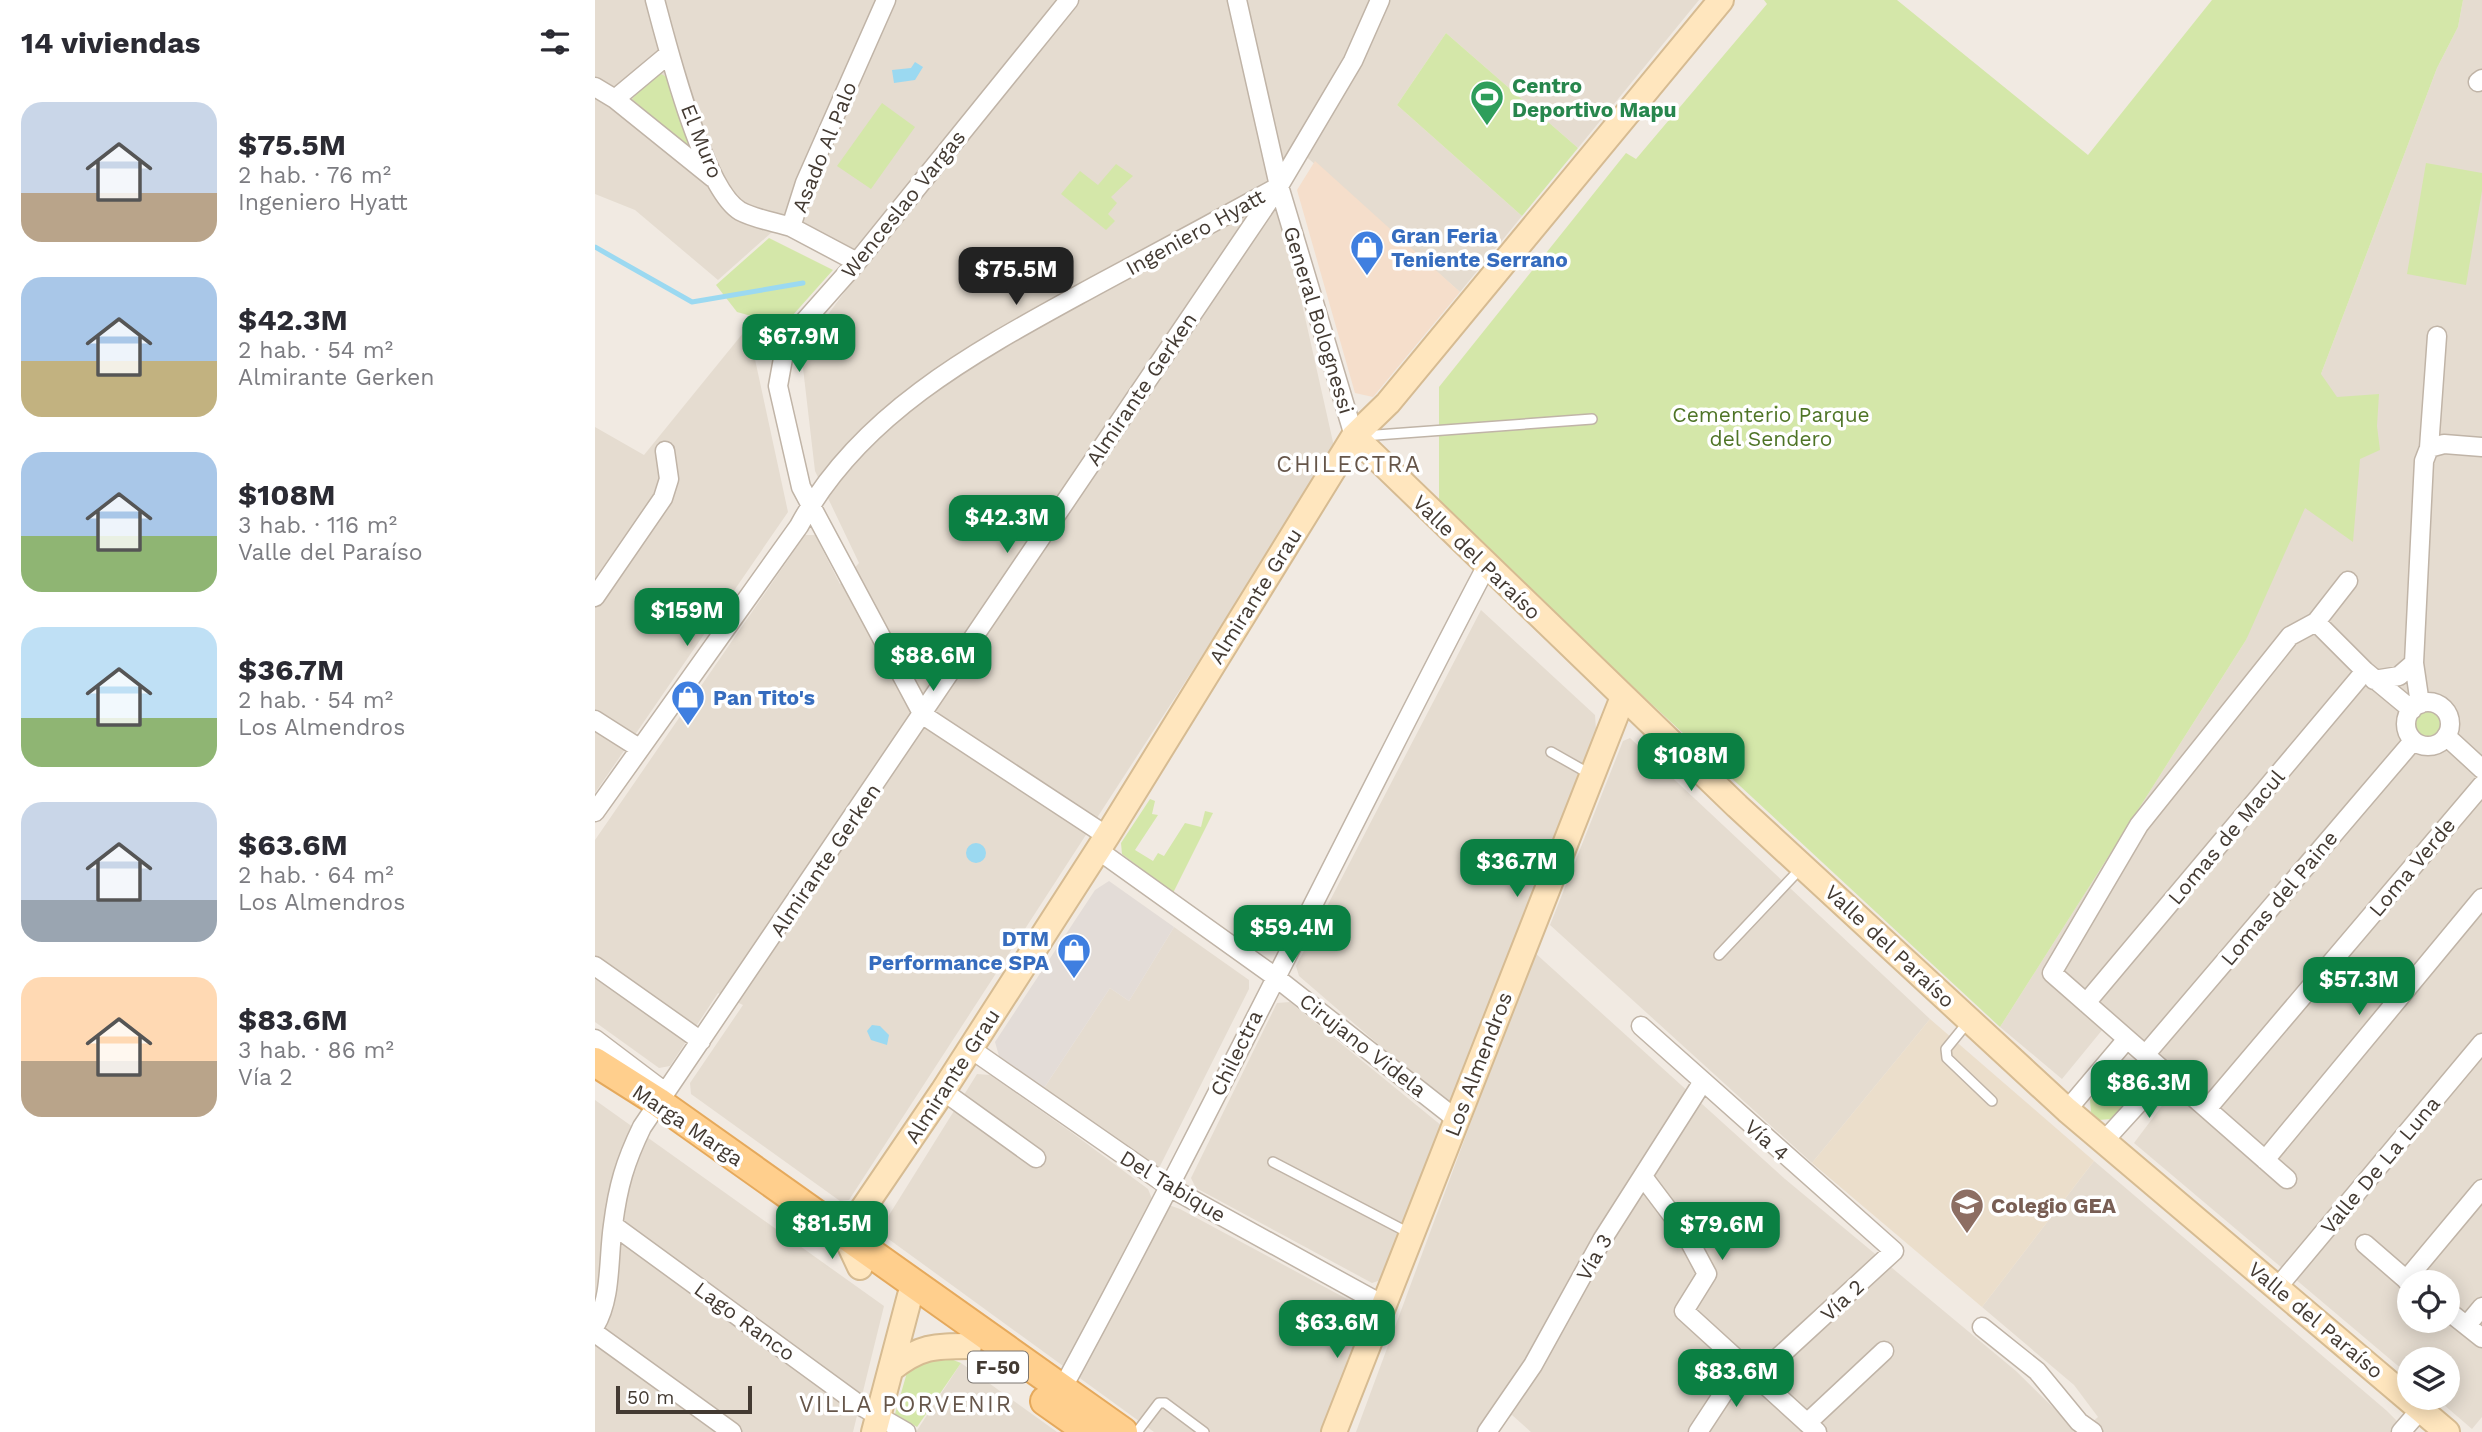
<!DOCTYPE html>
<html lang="es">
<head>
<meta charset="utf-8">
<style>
	:root { --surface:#fff; --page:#f7f7f7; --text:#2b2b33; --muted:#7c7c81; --accent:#0b8043 }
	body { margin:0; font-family:"Work Sans",sans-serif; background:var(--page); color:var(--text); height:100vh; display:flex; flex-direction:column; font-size:26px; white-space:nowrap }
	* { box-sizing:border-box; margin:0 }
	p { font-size:23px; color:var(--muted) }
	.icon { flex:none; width:38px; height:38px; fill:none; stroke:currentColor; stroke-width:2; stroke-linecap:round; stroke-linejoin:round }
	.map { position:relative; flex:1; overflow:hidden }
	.sheet { display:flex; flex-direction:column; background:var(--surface); width:595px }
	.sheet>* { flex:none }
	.controls { position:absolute; left:1802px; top:1270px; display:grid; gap:14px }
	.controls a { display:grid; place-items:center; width:63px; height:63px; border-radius:50%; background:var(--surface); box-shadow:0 4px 18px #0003; font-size:35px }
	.scale { position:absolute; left:21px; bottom:18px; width:136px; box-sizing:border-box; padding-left:7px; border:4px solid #433a32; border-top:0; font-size:19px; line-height:24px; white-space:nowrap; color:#433a32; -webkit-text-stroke:5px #fff; paint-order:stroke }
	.price { position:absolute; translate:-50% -60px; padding:0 16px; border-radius:14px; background:var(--accent); color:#fff; font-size:23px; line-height:46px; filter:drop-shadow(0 2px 4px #0008) }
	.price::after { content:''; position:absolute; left:50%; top:42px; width:21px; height:16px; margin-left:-10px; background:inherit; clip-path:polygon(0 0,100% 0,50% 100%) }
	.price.current { background:#222; color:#fff }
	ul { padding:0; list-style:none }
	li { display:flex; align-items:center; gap:21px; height:175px; padding:0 21px }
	li span { display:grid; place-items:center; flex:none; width:196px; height:140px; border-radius:21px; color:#555 }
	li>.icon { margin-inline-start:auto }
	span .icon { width:84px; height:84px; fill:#fffc; stroke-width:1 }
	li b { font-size:30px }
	h2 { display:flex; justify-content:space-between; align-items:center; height:84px; padding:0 21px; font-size:30px }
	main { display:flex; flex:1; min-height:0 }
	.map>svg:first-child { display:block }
</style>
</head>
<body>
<main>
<section class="sheet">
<h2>14 viviendas<svg class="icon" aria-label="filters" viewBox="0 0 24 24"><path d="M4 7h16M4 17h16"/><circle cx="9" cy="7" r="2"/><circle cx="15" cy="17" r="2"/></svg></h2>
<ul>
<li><span style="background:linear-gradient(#c9d6e8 65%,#b9a48a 0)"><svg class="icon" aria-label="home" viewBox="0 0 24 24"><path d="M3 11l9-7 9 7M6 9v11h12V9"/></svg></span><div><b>$75.5M</b><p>2 hab. · 76 m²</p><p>Ingeniero Hyatt</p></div></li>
<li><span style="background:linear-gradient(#a9c7e8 60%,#c2b280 0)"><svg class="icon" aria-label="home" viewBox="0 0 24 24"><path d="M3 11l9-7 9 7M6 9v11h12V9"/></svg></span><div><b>$42.3M</b><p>2 hab. · 54 m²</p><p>Almirante Gerken</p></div></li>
<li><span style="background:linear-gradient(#a9c7e8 60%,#8fb573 0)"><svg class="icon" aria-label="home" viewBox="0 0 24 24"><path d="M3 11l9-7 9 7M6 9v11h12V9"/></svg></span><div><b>$108M</b><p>3 hab. · 116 m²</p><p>Valle del Paraíso</p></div></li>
<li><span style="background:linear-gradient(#bfe0f5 65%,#8fb573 0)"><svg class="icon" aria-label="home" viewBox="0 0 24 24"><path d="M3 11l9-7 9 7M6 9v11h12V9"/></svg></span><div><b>$36.7M</b><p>2 hab. · 54 m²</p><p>Los Almendros</p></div></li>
<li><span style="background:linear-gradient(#c9d6e8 70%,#9aa5b1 0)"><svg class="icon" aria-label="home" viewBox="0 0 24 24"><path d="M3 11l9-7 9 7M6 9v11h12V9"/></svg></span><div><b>$63.6M</b><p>2 hab. · 64 m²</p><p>Los Almendros</p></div></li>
<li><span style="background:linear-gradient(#ffd9b3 60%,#b9a48a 0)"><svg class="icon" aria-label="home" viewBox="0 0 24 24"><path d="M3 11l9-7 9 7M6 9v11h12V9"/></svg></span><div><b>$83.6M</b><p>3 hab. · 86 m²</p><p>Vía 2</p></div></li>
</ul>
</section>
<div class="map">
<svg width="1887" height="1432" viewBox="0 0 1887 1432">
	<rect width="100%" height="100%" fill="#f1eae2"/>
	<path fill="#e5dcd0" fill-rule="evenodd" d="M0,0H1104L983,148L851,33L802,105L927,216L865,292L698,145L675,182L688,219L740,451L254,1200L245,1201L96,1094L95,1083L148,1005L123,993L75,1066L64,1068L0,1022V840L210,535H220L245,584L264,563L220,471L206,351L274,259L195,216L123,280L40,210L0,194Z
		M1868,0H1887V1417L1877,1429L1841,1398H1853V1360H1815V1376L1539,1143L1587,1079L1517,1018L1467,1079L1405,1027L1651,640L1726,374L1842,68L1863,27ZM1815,1283H1853V1321H1815Z
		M153,327L193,512L0,793V427L49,455Z
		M886,610L1000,715L1001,730L856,1102L849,1101L704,976L701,966Z
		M1035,738L1335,1019L1217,1163L955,925L1028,741Z
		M579,927L654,980V989L563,1170L449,1088L515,988L534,1001Z
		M939,952L1190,1179L1421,1371L1483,1432H936L917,1415L899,1432H761Z
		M695,1002L847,1126L786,1280L777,1283L601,1188L596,1178L682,1003Z
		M382,1074L395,1075L476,1132L553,1189L557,1199L585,1209L776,1312L731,1432H559L288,1235L286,1228Z
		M0,1100L289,1306L258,1432H0Z
		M1499,1161L1792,1411L1813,1432H1486L1503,1417L1479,1385L1387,1307Z
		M366,1363L462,1432H321Z"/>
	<path fill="#f5decb" d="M720,161L865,292L778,397L760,393L702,190Z"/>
	<path fill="#e3dcd7" d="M514,881L579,927L534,1001L515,988L449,1088L404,1056L400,1042L500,890Z"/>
	<path fill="#ebdecb" d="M1335,1019L1499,1161L1387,1307L1217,1163Z"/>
	<path fill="#d4e7a9" d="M1169,0H1302L1493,155L1617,0H1868L1863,27L1842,68L1726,374L1742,397L1784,394L1782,426L1785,450L1765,459L1758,542L1710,508L1651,640L1405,1027L844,507V387L1031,153L1041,159L1172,4Z
		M851,33L983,148L927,216L802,105Z
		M62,72L72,77L98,153L37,99Z
		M287,103L320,127L276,189L242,166Z
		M1831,163L1887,173V191L1871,285L1812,274Z
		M521,164L538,176L516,197L522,203L513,214L520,221L511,230L466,194L485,171L503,185Z
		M174,238L238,270L189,325L142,312L121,285Z
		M1818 724a16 16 0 1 1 32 0a16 16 0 1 1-32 0Z
		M555,799L560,801L557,814L563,815L540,850L558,861L563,853L569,856L590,823L606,827L610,811L618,813L578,893L527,854L526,843Z
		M1539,1061L1547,1068L1548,1080L1516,1119L1504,1120L1496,1112L1495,1100L1527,1063Z
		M330,1355L348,1356L366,1363L322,1427L300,1414L313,1369Z"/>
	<path fill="#9bd9f1" d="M320,62L328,67L320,80L299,83L297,70L316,68Z
		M371 853a10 10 0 1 1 20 0a10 10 0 1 1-20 0Z
		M277,1025L285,1026L294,1035L292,1045L276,1040L272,1031Z"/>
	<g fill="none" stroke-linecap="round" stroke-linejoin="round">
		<path stroke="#9bd9f1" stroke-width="5" d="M0,247L97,302L208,283"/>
		<g stroke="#c0b4a7" stroke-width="12">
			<path id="lane" d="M768,436L997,419
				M956,752L995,774
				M1124,955L1207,867
				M1373,1022L1351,1049L1352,1058L1397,1101
				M678,1162L816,1234
				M542,1432L564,1403H570L609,1432"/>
		</g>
		<g stroke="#c0b4a7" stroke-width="21">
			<path id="street" d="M60,0C72,45 108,189 145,211C160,219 180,222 196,227
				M474,0L262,262L191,342L183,386L206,487L328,715L512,836
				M642,0L684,186L759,436
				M1883,82L1887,79
				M0,87L20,99L118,178
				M20,99L74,54
				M262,262L196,227L210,183L291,0
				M1834,448L1842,336
				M1753,581L1721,622L1770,671L1817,710
				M0,597L68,498L74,479L70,451
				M1779,680L1804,676L1819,663
				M1811 724a22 22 0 1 1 44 0a22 22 0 1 1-44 0Z
				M1825,704L1819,663L1829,461L1834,448L1849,444L1887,447
				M0,720L44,748
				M1851,736L1887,769
				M0,812L204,526C266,410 389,347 500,286C560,254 621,221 681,188
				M503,850L679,976L861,1119
				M0,966L106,1041
				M1491,1003L1770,671
				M1046,1026L1299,1251L1163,1376
				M0,1039L70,1092
				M376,1049L576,1188L790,1306
				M1550,1055L1818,741
				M348,1091L441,1158
				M1612,1109L1887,785
				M1472,1110L1532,1039
				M1509,1141L1571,1073
				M1670,1160L1887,898
				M1049,1178L1089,1231L1112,1274L1089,1311L1222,1432
				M1692,1179L1457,973L1544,825L1695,636L1721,622
				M18,1225L266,1406L311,1432
				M1770,1244L1815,1283
				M1811,1280L1887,1189
				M1682,1288L1887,1043
				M1853,1311L1887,1338
				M1872,1325L1887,1307
				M0,1326C17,1297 13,1259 18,1225C23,1186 30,1162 47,1127L684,186L758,61L785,0
				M1387,1327L1442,1371L1484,1422L1498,1432
				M0,1333L137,1432
				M467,1389C614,1118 748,840 891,567
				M1212,1423L1289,1351
				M892,1432L938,1365L1007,1240L1107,1083
				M1103,1432L1147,1365
				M1806,1432L1826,1409"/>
		</g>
		<g stroke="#d6bb92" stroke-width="28">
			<path id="secondary" d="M759,436L1142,806L1472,1110L1852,1432
				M203,1222L233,1233L249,1235
				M250,1235L348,1091L512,836L759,436L793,403L1126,0
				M250,1235L265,1267
				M296,1369C325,1346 339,1346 374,1346
				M279,1432L318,1284
				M739,1432L1028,697"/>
		</g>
		<g stroke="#e5a95c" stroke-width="32">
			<path id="primary" d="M0,1062L63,1102L528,1432
				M450,1401L494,1432"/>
		</g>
		<use href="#lane" stroke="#fff" stroke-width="9"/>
		<use href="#street" stroke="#fff" stroke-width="18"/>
		<use href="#secondary" stroke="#ffe6be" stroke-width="24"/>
		<use href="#primary" stroke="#ffcf8d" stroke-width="28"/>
	</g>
	<defs>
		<g id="stadium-pin" transform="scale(1.75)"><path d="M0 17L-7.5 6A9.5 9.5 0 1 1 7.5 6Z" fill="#2e9e5b" stroke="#fff"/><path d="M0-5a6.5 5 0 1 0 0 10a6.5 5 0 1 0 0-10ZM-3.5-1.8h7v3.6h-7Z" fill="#fff"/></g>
		<g id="shop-pin" transform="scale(1.75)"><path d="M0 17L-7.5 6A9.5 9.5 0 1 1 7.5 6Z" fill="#3f7fe0" stroke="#fff"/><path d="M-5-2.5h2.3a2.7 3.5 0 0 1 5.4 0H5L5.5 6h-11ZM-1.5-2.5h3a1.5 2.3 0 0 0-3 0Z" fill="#fff"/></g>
		<g id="school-pin" transform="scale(1.75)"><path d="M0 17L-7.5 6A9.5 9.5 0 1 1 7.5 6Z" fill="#8d6e63" stroke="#fff"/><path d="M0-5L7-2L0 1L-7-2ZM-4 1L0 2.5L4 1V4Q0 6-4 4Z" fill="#fff"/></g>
	</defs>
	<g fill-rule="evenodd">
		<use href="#stadium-pin" x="892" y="97"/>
		<use href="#shop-pin" x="772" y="247"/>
		<use href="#shop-pin" x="93" y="697"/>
		<use href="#shop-pin" x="479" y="950"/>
		<use href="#school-pin" x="1372" y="1205"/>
	</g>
	<g text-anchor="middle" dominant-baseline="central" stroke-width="7" stroke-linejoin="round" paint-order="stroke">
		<rect fill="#fff" stroke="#7b7570" stroke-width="2" x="373" y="1351.5" width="60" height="31" rx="5"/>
		<g font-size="19" font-weight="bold" fill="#433a32">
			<text x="403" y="1367">F-50</text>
		</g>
		<g font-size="21" font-weight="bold" fill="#27864d" stroke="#fff" text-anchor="start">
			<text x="917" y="85">Centro<tspan x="917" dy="24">Deportivo Mapu</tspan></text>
		</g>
		<g font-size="21" fill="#433a32" stroke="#fff">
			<text transform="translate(107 141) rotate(68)">El Muro</text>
			<text transform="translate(229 147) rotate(-68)">Asado Al Palo</text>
			<text transform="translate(308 204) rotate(-51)">Wenceslao Vargas</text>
			<text transform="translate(600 232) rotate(-29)">Ingeniero Hyatt</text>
			<text transform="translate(724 320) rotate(73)">General Bolognessi</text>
			<text transform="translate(546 389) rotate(-56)">Almirante Gerken</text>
			<text transform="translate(882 557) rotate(44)">Valle del Paraíso</text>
			<text transform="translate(660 596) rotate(-58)">Almirante Grau</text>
			<text transform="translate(1631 837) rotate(-50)">Lomas de Macul</text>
			<text transform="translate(230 860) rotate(-56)">Almirante Gerken</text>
			<text transform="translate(1817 867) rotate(-50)">Loma Verde</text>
			<text transform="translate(1684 898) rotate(-50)">Lomas del Paine</text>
			<text transform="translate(1295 946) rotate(43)">Valle del Paraíso</text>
			<text transform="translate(768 1045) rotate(38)">Cirujano Videla</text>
			<text transform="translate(641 1053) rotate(-64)">Chilectra</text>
			<text transform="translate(883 1064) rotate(-69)">Los Almendros</text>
			<text transform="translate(357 1076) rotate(-57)">Almirante Grau</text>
			<text transform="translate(93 1125) rotate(34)">Marga Marga</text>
			<text transform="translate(1172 1140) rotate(41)">Vía 4</text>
			<text transform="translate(1785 1165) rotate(-50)">Valle De La Luna</text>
			<text transform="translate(578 1186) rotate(31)">Del Tabique</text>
			<text transform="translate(999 1257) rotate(-60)">Vía 3</text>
			<text transform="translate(1247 1300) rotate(-43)">Vía 2</text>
			<text transform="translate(1721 1320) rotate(40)">Valle del Paraíso</text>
			<text transform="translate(150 1321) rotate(36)">Lago Ranco</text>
		</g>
		<g font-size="21" font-weight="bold" fill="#366cbe" stroke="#fff" text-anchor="start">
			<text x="796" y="235">Gran Feria<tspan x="796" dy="24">Teniente Serrano</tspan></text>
			<text x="118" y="697">Pan Tito's</text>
			<text x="454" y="938" text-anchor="end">DTM<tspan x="454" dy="24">Performance SPA</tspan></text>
		</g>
		<g font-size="21" fill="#4e7426" stroke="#fff">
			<text x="1176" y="414">Cementerio Parque<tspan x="1176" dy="24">del Sendero</tspan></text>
		</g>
		<g font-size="21" font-weight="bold" fill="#785e54" stroke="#fff" text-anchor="start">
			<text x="1396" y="1205">Colegio GEA</text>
		</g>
		<g font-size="23" letter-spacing="2" fill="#66564a" stroke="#fff">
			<text x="754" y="464">CHILECTRA</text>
			<text x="311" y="1404">VILLA PORVENIR</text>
		</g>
	</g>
</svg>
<div class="controls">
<a><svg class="icon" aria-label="locate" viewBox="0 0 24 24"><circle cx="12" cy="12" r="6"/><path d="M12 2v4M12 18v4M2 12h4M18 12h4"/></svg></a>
<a><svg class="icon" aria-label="layers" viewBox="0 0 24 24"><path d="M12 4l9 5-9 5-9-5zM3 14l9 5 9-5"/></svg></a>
</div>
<div class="scale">50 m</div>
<b class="price current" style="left:421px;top:307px">$75.5M</b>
<b class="price" style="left:204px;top:374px">$67.9M</b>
<b class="price" style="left:412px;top:555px">$42.3M</b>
<b class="price" style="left:92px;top:648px">$159M</b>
<b class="price" style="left:338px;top:693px">$88.6M</b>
<b class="price" style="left:1096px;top:793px">$108M</b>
<b class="price" style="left:922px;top:899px">$36.7M</b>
<b class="price" style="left:697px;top:965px">$59.4M</b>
<b class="price" style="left:1764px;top:1017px">$57.3M</b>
<b class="price" style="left:1554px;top:1120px">$86.3M</b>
<b class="price" style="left:237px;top:1261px">$81.5M</b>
<b class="price" style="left:1127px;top:1262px">$79.6M</b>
<b class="price" style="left:742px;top:1360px">$63.6M</b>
<b class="price" style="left:1141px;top:1409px">$83.6M</b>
</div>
</main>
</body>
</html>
